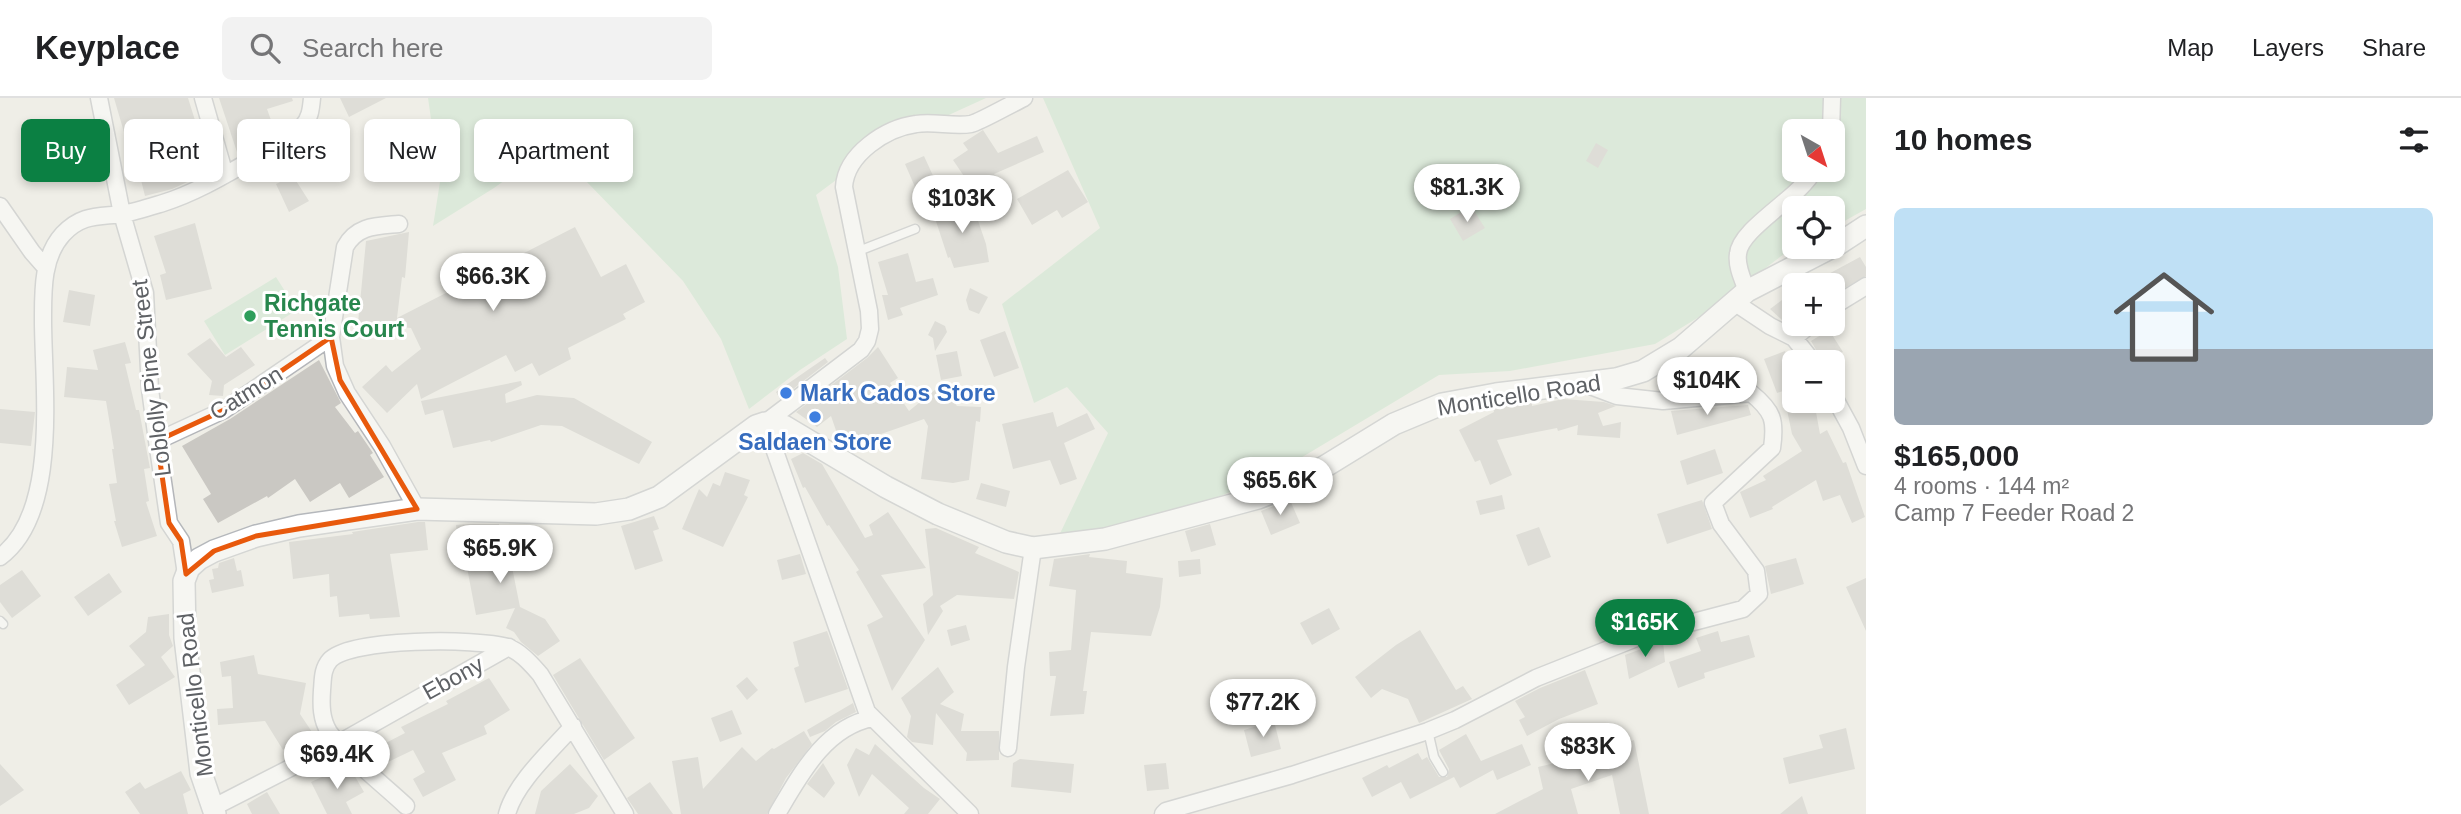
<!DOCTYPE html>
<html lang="en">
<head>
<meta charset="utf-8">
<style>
	:root { --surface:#fff; --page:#f2f2f2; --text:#202124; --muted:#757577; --line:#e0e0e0; --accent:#0b8043 }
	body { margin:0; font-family:Arial,sans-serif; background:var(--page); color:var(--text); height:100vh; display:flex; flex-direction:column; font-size:26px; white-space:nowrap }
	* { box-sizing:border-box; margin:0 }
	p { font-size:23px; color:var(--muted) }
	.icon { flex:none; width:38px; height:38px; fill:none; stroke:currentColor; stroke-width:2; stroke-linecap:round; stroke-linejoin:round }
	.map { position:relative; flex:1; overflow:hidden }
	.side { display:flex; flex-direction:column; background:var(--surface); width:595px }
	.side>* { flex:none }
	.guide { position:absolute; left:21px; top:21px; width:665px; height:63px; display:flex; gap:14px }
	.needle { width:46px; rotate:141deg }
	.controls { position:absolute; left:1782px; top:21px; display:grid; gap:14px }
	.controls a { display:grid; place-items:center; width:63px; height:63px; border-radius:10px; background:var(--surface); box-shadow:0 4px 10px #0003; font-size:35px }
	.price { position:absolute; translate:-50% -60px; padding:0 16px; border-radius:24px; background:#fff; color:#222; font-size:23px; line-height:46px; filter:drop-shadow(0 2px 4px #0008) }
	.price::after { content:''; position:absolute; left:50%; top:42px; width:21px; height:16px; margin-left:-10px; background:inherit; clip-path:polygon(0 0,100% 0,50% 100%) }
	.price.on { background:var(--accent); color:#fff }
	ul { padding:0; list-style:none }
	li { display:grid; align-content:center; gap:14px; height:371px; padding:0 28px }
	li+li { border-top:2px solid var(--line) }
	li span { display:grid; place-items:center; height:217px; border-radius:10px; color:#555 }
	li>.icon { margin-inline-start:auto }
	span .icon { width:126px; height:126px; fill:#fffc; stroke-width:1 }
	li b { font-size:30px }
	h2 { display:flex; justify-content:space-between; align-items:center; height:84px; padding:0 28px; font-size:30px }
	.pill { padding:0 24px; border-radius:10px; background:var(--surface); box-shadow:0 4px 10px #0003; font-size:24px; line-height:63px }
	.pill.on { background:var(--accent); color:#fff }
	header { display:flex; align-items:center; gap:42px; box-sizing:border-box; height:98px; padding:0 35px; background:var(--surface); border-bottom:2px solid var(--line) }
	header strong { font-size:33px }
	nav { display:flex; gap:38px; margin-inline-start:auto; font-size:24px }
	.search { width:490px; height:63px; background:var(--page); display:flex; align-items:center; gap:18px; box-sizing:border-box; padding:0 24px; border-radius:10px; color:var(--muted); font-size:26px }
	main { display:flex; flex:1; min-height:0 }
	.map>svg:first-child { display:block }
</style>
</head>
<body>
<header>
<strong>Keyplace</strong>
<div class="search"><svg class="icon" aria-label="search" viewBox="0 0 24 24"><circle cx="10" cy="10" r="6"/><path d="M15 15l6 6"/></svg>Search here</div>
<nav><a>Map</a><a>Layers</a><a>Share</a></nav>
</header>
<main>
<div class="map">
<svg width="1866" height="716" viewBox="0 0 1866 716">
	<rect width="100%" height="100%" fill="#efeee7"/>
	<path fill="#c6e3c9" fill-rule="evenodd" d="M428,0H986L883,47L816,97L838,169L847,241L800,272L749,311L721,241L683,183L552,48L494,90L433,128L440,84Z
		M1043,0H1866V111L1832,130V110H1794V149H1797L1784,156L1712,211L1655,246L1510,273L1439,277L1274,376L1206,404L1055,446L1108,335L1067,289L1034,305L1002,206L1100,130ZM1794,33H1832V72H1794Z
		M276,179L297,212L225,257L204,223Z"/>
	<path fill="#cac8c3" d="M114,0H188L211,73L172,91L145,98L138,70L128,48Z
		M219,0H292L293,3L267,11L276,36L238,57Z
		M340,0H386L349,19Z
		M983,32L998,55L1037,38L1044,54L994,76L998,82L976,96L953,62L968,52L963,45Z
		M1596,45L1608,52L1598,70L1586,63Z
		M924,58L935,82L915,89L905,66Z
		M1068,72L1088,104L1062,120L1057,112L1032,127L1017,101Z
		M293,78L309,103L289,114L276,86Z
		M971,102L986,146L989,164L954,170L950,159L948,160L933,114Z
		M1471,108L1485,130L1463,143L1450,121Z
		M195,125L212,191L166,202L160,177L166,175L154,138Z
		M575,129L601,179L626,166L645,204L623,216L626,221L568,250L571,261L539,278L532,265L515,274L506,257L421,301L417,286L387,315L362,289L386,267L392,274L421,251L411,230L358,225L366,143L409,134L405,180L402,179L397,220Z
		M908,155L916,184L933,180L938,197L900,210L903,217L888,222L882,197H888L878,164Z
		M1860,159L1866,169V178L1832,197V187H1808Z
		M970,190L988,199L979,216L969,212L966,202Z
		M69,192L95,197L90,228L63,224Z
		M1794,193V227L1793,228L1782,222L1770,211Z
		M935,223L945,228L947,234L935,253L933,240L928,237Z
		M1829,232L1843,254L1823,264L1811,243Z
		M1005,233L1019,270L994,279L980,242Z
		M210,240L226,259L241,249L255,267L224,287L223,298L209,297L212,283L187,256Z
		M125,244L131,265L125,266L136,312H139L150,370L144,371L149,403L146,404L157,438L122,449L114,423H116L109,386L117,385L112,351H114L106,303L64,299L67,269L98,272L93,252Z
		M878,249L898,280L890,285L909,313L941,287L957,308L981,309L980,324L976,323L969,382L953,385L921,381L928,328L924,321L844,349L841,347L831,318L817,329L796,314L867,260Z
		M957,253L962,278L941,282L936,257Z
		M1785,253L1794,276V303H1814L1820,336L1827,332L1843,365L1846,364L1865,419L1852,425L1840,397L1823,403L1816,382L1772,409L1773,411L1750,420L1740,394L1766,382L1763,378L1802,353L1792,336L1783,293L1777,295L1764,261Z
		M825,260L828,264L780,301L776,294Z
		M319,262L341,305L335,309L355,335L358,333L373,355L370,357L384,379L349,400L340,385L310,404L295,381L268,400L267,398L218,425L203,401L211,396L182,348L230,321Z
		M521,283L522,287L505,296L506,305L537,297L574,300L652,344L639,366L562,328L541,327L491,344L490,342L453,350L443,312L425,317L421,303Z
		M1563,301L1604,304L1616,308L1598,315L1603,328L1621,324L1620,340L1577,337L1578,327L1558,333L1557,330L1497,342L1512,377L1490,387L1480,362L1475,364L1459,332L1494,314L1493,310L1532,305V308Z
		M1748,307L1751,317L1677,337L1671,313Z
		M0,311L35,314L31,348L0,345Z
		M1053,314L1057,329L1087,315L1095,331L1064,345L1077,381L1060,387L1050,362L1013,371L1002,326Z
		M1715,351L1723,375L1687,387L1680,363Z
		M803,355L822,366L865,440L873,437L869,427L888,414L926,470L881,477L925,542L892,593L867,527L883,519L856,474L859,472L829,427L827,428L805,389L803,390L791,361Z
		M725,374L750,382L744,397L748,399L723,449L682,431L699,391L707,399L713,385L720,388Z
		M981,385L1010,393L1006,409L976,401Z
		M1502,397L1505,411L1480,417L1476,403Z
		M1290,402L1300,425L1271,437L1261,413Z
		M1702,402L1712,431L1667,446L1657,416Z
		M654,418L659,431L653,433L663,463L635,472L621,428Z
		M418,424H425L428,452L390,456L400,519L370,521L369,516L339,519L337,498L330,499L329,476L293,481L289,444L353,436L352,434Z
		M468,426H499L503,465L511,464L520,509L545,521L560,543L538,558L521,544L514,534L506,530L515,510L476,517L465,459H460L456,427Z
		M1210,426L1216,447L1191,454L1185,433Z
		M1539,429L1551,459L1528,468L1516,437Z
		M936,430L979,449L975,455L1019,474L1014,501L957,497L940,508L943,513L928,537L923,506L933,497L925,431Z
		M800,456L806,476L782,482L777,462Z
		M1090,456L1089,459L1127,463L1126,475L1163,480L1160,509L1151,538L1091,534L1083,593H1087L1084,616L1050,618L1056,578H1050L1049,554L1071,552L1076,492L1049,488L1054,461Z
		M234,460L237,473L241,472L244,488L212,495L209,482L214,481L212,471L218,470L219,465Z
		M1796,460L1804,486L1771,496L1765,468Z
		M1200,461L1201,476L1179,479L1178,463Z
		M22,472L41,498L12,520L0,504V487Z
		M109,475L122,494L88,518L74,499Z
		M1866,480V533L1846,489Z
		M1329,510L1340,531L1312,547L1300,525Z
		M169,516V537L173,548L161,559L175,579L129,607L116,587L145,567L129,548L146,534L148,519Z
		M966,527L970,542L951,548L947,532Z
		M1420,532L1456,592L1463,588L1472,601L1419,625L1408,601L1382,591L1371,600L1355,579L1396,547Z
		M827,533L848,591L805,605L794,570L799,568L793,544Z
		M1718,533L1721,544L1749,537L1755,559L1704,575L1705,580L1678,590L1669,564L1701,553L1696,540Z
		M1663,543L1665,564L1629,581L1625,557Z
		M254,557L258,576L306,585L300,616L312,634L283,652L265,623L218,627L217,611L233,610L231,578L222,579L220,564Z
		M580,560L635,640L604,662L553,577Z
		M938,569L954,594L940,606L964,616L961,633H999V662L966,663L967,655L936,615L933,647L912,644L907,639L911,618L901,600Z
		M1585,572L1598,606L1559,621L1527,638L1519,622L1525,619L1515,603L1540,590Z
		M747,579L758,592L747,602L736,588Z
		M489,580L510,612L484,628L487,636L442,655L456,682L423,699L413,681L425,674L413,652L386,665L378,649L405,635L401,629L448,606L446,603Z
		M853,605L856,614L836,624L825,633L810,639L807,632Z
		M732,612L742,636L720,644L711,620Z
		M1274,623L1281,651L1251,659L1244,632Z
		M1846,630L1855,671L1789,686L1783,660L1823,650L1819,637Z
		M804,633L812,646L786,680L767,716H681L672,663L698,659L703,691L742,649L756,663L772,650L774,651Z
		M1466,636L1481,663L1522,646L1531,667L1497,682L1493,672L1460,690L1454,679L1410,701L1401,684L1372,699L1362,680L1387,667L1389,670L1418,655L1422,662L1427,659L1439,679H1447L1449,671L1439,652Z
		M1634,642L1649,716H1620L1612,677L1571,691L1578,716H1495L1543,691L1538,669L1572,661Z
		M875,646L924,690L940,701L928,716H904L909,710L872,676L859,699L847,667L856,650L869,657Z
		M1020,661L1074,666L1071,695L1011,689L1013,665Z
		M823,665L835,685L824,700L807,686Z
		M1166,665L1169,691L1147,693L1144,667Z
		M0,666L24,692L0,708Z
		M570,666L598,698L589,710L574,716H535L541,693Z
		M346,668L353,675L364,694L346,704L352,716H327L311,684Z
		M181,673L191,692L183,696L188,716H140L125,694L140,684L145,691Z
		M650,684L673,716H638L627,700Z
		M267,694L280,716H252L247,706Z
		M1802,698L1808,716H1780Z"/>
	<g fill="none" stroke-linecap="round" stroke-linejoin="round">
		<g stroke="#b4b6ba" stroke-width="11">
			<path id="lane" d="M856,154L915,131
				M0,523L3,526
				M1428,633L1434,659L1443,674"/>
		</g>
		<g stroke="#b4b6ba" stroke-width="19">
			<path id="street" d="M99,0L122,116L145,195L150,291L157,343L169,425L181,443L186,476
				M203,0L225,77
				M1831,33L1832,0
				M0,108L32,154L46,170
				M399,126C377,128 357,127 345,149L331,239L335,268L347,295L382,348L417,411
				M1747,193C1743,182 1736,168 1738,156C1740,130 1801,99 1814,72
				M1734,204L1770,228L1794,240L1813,264
				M1832,209L1866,188
				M1794,240L1811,226
				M1832,295L1851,330L1866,368
				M157,343L224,312L331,239
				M0,459C60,415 43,288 43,222C43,193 42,159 63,136C82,116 98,119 122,116C135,114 150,109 163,105C198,94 230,74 262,56C276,48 291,41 302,29C310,21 311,11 312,0
				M1008,650L1016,569L1033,450
				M406,708C385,688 345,657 329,634C321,621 321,607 322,592C323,582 322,571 330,562C350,540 478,540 507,549C520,553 531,566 540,576L625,716
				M212,710L339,645L509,549
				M507,716C515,685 552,652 573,628
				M777,716C800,677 825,629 873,620
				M970,716L867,614L765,325L861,252L867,243L870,231L869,213L844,89C846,56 886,30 916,26C934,23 953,29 971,26C980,24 1013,5 1024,0
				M1163,716L1166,713L1292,677L1428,633L1455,622L1536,580L1644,537L1743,511L1759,496L1756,473L1721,426L1713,405L1772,350C1776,322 1773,313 1751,295L1663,303L1617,298L1585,286"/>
		</g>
		<g stroke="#b5b8bc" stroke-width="24">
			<path id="secondary" d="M215,716L201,675L185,540L184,483L189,470L199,461L214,453L256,438L299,428L417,411L596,416L629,411L659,399L756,328L765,325L784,328L886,389L938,416L1006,444L1033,450L1105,441L1258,400L1289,388L1311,377L1394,326L1442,306L1496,296L1616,281L1643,273L1681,250L1747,193L1840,145L1866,128"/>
		</g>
		<use href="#lane" stroke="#fff" stroke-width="8"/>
		<use href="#street" stroke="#fff" stroke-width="16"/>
		<use href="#secondary" stroke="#fff" stroke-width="21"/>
	</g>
	<path d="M0 0H1866V716H0ZM331,239L340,282L417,411L256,438L214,453L186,476L181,443L169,425L157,343L224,312Z" fill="#efeee7" fill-opacity=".55" fill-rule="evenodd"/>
	<path fill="none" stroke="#e8590c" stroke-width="5" stroke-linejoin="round" d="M331,239L340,282L417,411L256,438L214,453L186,476L181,443L169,425L157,343L224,312Z"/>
	<circle fill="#2e9e5b" stroke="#fff" stroke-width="2.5" cx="250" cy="218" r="7"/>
	<g fill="#3f7fe0" stroke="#fff" stroke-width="2.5">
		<circle cx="786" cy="295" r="7"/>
		<circle cx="815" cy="319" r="7"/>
	</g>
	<g text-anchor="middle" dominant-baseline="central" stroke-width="6" stroke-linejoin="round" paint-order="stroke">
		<g font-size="23" font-weight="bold" fill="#27864d" stroke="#fff" text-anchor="start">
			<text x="264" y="205">Richgate<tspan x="264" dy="26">Tennis Court</tspan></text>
		</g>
		<g font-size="23" fill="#5e6165" stroke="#fff">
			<text transform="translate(151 280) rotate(-97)">Loblolly Pine Street</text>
			<text transform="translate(246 295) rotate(-32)">Catmon</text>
			<text transform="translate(1519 297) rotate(-9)">Monticello Road</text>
			<text transform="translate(453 580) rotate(-29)">Ebony</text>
			<text transform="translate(195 597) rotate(-97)">Monticello Road</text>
		</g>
		<g font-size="23" font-weight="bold" fill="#366cbe" stroke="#fff" text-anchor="start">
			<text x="800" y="295">Mark Cados Store</text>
			<text x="815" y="344" text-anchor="middle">Saldaen Store</text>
		</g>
	</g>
</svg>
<div class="controls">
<a><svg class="needle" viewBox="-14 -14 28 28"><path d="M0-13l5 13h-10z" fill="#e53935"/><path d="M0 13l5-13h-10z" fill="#757577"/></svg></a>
<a><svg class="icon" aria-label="locate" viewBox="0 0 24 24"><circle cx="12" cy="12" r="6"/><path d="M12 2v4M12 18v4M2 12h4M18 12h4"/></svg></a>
<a>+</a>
<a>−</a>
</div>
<b class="price" style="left:1467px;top:126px">$81.3K</b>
<b class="price" style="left:962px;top:137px">$103K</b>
<b class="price" style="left:493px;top:215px">$66.3K</b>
<b class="price" style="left:1707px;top:319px">$104K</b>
<b class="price" style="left:1280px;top:419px">$65.6K</b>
<b class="price" style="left:500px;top:487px">$65.9K</b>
<b class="price on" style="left:1645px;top:561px">$165K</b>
<b class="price" style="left:1263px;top:641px">$77.2K</b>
<b class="price" style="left:1588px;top:685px">$83K</b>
<b class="price" style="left:337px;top:693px">$69.4K</b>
<div class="guide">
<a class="pill on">Buy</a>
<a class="pill">Rent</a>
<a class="pill">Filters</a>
<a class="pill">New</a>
<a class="pill">Apartment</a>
</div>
</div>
<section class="side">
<h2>10 homes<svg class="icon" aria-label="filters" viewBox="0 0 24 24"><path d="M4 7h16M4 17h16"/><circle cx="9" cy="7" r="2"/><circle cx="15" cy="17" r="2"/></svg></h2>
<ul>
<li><span style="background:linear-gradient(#bfe0f5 65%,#9aa5b1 0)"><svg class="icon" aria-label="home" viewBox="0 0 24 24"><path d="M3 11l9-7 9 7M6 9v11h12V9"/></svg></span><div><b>$165,000</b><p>4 rooms · 144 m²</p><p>Camp 7 Feeder Road 2</p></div></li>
</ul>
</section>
</main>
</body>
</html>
